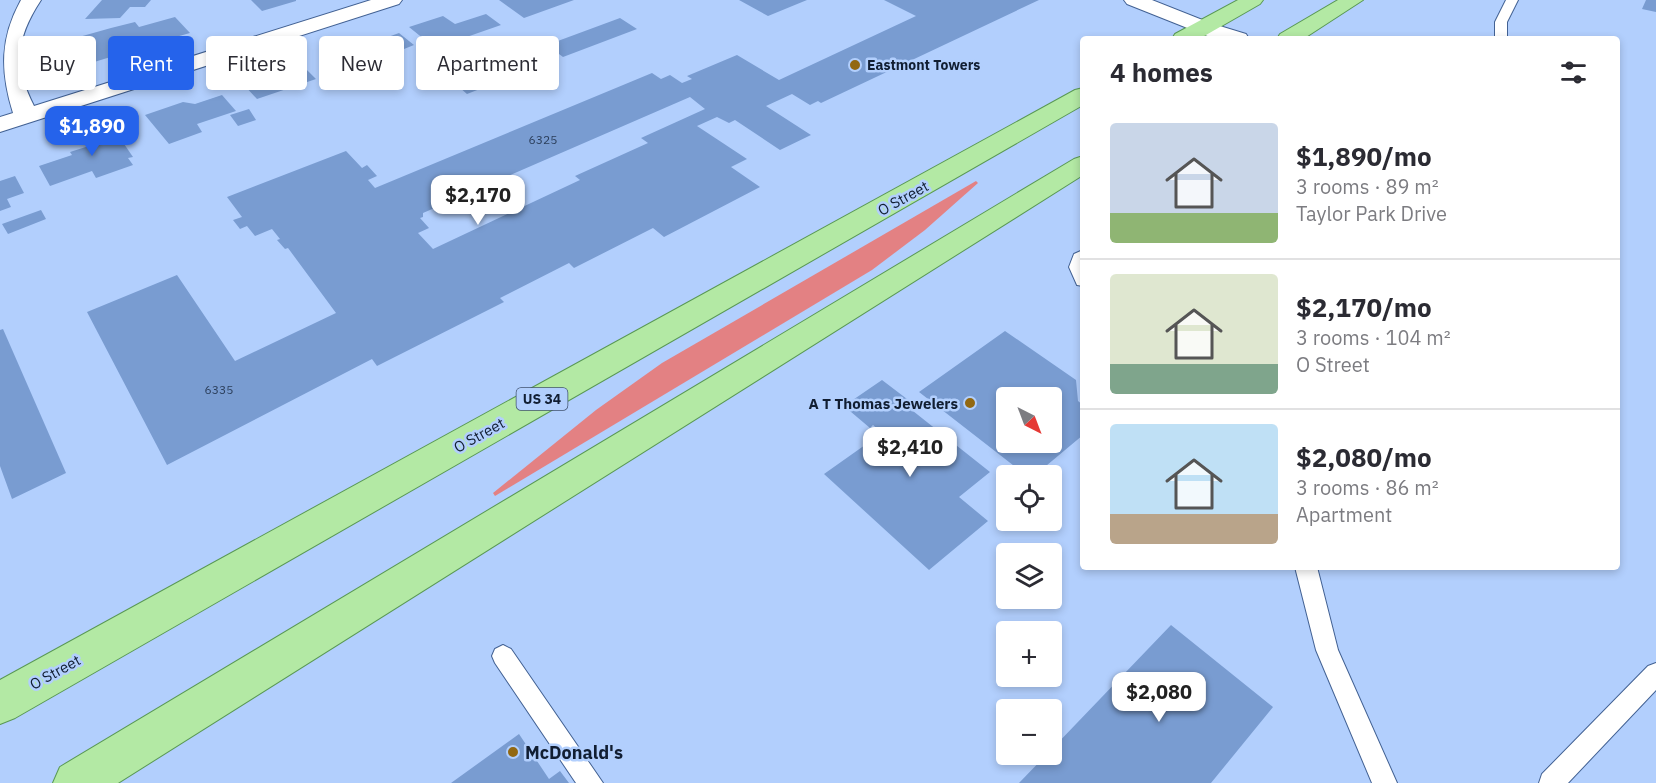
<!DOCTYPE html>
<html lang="en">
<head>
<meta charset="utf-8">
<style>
	:root { --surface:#fff; --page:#f7f7f7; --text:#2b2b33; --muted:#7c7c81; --line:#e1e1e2; --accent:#2563eb }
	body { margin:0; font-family:"IBM Plex Sans",sans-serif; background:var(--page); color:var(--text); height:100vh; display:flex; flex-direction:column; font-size:22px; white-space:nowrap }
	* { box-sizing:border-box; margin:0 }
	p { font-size:20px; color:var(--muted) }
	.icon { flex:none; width:33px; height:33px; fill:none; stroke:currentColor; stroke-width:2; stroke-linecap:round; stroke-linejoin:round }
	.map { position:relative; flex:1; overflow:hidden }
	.sheet { position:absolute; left:1080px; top:36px; width:540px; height:534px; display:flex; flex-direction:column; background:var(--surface); border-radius:6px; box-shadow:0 3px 9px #0003 }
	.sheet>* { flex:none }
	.banner { position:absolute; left:18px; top:36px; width:570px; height:54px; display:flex; gap:12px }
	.needle { width:39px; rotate:138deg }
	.buttons { position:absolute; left:996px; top:387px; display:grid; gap:12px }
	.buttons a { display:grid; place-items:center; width:66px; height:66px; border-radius:6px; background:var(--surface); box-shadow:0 3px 9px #0003; font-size:30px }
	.price { position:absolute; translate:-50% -51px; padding:0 14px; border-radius:12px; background:#fff; color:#222; font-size:20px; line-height:39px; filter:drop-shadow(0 2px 3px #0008) }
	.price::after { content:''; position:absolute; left:50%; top:36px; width:18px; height:14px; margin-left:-9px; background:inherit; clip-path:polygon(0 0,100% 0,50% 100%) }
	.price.active { background:var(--accent); color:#fff }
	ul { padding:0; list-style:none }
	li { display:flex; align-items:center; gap:18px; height:150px; padding:0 30px }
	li+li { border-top:2px solid var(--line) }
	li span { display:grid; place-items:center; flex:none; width:168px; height:120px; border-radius:6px; color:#555 }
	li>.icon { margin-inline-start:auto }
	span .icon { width:72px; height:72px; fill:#fffc; stroke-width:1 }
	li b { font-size:26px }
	h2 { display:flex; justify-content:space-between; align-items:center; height:72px; padding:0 30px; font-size:26px }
	.pill { padding:0 21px; border-radius:6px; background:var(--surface); box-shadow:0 3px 9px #0003; font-size:21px; line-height:54px }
	.pill.active { background:var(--accent); color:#fff }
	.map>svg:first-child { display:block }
</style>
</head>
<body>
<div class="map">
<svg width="1656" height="783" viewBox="0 0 1656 783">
	<rect width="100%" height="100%" fill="#b2cffd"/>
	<path fill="#e38183" d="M976,181L978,183L925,230L872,270L495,496L493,493L596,410L662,363Z"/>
	<path fill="#799cd1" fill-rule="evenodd" d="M102,0H151L145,7H130L120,18L85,19Z
		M251,0H296V1L262,11Z
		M499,0H574L524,18Z
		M739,0H807L768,16Z
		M884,0H1039L821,103L818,101L810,105L792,94L766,106L811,135L780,150L735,120L729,123L717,117L697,126L747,159L731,167L760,187L664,237L653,228L574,268L569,263L500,298L504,302L377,366L372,359L167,465L87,312L177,275L235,361L336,313L288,248L285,249L277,240L280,239L272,229L255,236L247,226L240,229L233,220L242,217L227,197L346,151L362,168L367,165L377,176L368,180L375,188L652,73L661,79L670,75L682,83L692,79L687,76L737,55L779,80L916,16ZM690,97L705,109L641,138L648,143L575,176L580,180L433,249L418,233L429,228L420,218L423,217V213Z
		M1646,0H1656V12L1642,9Z
		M486,14L501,25L435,48L409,27L443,16L455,24Z
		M175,17L190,33L129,50L130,51L91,63L78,45L83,43L79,37L111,28L135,22L139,27Z
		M620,18L637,29L563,57L547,45Z
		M399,33L414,45L347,72L330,58L373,38L377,41Z
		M534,51L549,62L467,94L452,81Z
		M301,64L316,79L257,99L243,84Z
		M222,95L236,111L197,124L202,132L169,144L145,115L183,102L195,104Z
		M249,109L256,120L238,126L230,115Z
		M121,124L131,138L122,141L133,157L128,158L133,165L96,178L92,171L50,186L39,166L72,155L70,152L89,146L83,137Z
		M15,176L24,193L7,199L11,207L0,211V181Z
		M41,210L46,219L8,234L2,224Z
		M3,329L66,473L12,499L0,466V330Z
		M1005,331L1076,380L1078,401L1083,405V435L1034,476H1027L919,392ZM1006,398H1052V442H1006Z
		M882,380L907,399L904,402L913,411L990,472L959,497L988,521L929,570L824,474L882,433L873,425L870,428L844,406Z
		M1171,625L1273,707L1211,783H1019L1047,754H1052V749Z
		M519,734L549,779L560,771L569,783H451Z"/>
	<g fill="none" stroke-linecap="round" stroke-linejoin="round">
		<g stroke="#426193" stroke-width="2">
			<path id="lane" d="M1506,0H1518L1507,22V39H1495V22Z
				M1083,250V286L1077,285L1069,267L1074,254Z
				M1295,567H1317L1338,650L1397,783H1372L1316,650Z
				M503,645L511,649L603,783H576L495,663L492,656L495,649Z
				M1656,663V690L1568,783H1539L1542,774L1648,666Z"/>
		</g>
		<g stroke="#426193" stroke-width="2">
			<path id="street" d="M21,0H41C16,38 13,65 34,106L371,0H402L399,4L0,132V117L13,113C0,71 0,38 21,0Z
				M1124,0H1152L1210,23L1246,34L1249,39H1215L1127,4Z"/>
		</g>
		<g stroke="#599854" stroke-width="2">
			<path id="primary" d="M1238,0H1263L1260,4L1199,39H1172L1175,34Z
				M1338,0H1363L1303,39H1277L1280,34Z
				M1083,88V105L15,718L0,724V680L1075,90Z
				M1083,156V175L118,783H53L60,767L1074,159Z"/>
		</g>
		<use href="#lane" fill="#fff" fill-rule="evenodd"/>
		<use href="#street" fill="#fff" fill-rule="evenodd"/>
		<use href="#primary" fill="#b3e9a4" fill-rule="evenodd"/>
	</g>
	<g fill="#926811" stroke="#b2cffd" stroke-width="2">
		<circle cx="855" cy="65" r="6"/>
		<circle cx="970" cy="403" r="6"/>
		<circle cx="513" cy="752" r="6"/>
	</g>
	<g text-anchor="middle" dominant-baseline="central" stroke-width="5" stroke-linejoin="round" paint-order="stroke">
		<g font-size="12" fill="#2b3e5a">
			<text x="543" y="139">6325</text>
			<text x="219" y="389">6335</text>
		</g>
		<g font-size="14" font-weight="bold" fill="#111e32" stroke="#b2cffd" text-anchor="start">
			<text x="867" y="65">Eastmont Towers</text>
		</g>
		<rect fill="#b2cffd" stroke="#41536f" stroke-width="1.5" x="516.5" y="388" width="51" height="22" rx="4.5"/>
		<g font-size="14" font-weight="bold" fill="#111e32">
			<text x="542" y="399">US 34</text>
		</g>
		<g font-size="15" fill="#111e32" stroke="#b2cffd">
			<text transform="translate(903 198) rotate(-29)">O Street</text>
			<text transform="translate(479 435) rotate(-29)">O Street</text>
			<text transform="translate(55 672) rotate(-29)">O Street</text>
		</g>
		<g font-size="15" font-weight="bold" fill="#111e32" stroke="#b2cffd" text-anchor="end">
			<text x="958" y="403">A T Thomas Jewelers</text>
		</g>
		<g font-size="18" font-weight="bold" fill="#111e32" stroke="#b2cffd" text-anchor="start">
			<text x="525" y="752">McDonald's</text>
		</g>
	</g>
</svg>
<div class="buttons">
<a><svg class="needle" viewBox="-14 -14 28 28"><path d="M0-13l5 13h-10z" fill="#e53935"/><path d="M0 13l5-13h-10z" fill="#7c7c81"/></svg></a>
<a><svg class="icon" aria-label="locate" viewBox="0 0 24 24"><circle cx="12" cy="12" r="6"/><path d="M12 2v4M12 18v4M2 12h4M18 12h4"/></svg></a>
<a><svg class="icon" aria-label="layers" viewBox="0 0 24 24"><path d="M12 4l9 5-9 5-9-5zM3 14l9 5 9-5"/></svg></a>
<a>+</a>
<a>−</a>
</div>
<b class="price active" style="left:92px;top:157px">$1,890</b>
<b class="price" style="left:478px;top:226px">$2,170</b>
<b class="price" style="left:910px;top:478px">$2,410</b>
<b class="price" style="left:1159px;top:723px">$2,080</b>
<div class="banner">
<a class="pill">Buy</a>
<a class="pill active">Rent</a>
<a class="pill">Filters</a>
<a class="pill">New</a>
<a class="pill">Apartment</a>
</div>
<section class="sheet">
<h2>4 homes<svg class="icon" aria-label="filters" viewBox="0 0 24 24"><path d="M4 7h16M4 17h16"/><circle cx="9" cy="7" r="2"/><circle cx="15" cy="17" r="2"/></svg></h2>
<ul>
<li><span style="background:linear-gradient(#c9d6e8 75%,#8fb573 0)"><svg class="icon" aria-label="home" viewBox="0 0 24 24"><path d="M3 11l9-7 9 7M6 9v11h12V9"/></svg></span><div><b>$1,890/mo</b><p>3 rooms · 89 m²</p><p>Taylor Park Drive</p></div></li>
<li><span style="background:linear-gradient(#dfe7d0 75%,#7fa58c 0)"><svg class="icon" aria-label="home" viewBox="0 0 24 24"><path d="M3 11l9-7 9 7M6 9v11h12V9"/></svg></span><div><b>$2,170/mo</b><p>3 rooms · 104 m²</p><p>O Street</p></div></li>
<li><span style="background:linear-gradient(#bfe0f5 75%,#b9a48a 0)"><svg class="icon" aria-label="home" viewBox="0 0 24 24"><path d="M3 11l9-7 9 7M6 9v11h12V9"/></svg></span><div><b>$2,080/mo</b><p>3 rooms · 86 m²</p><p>Apartment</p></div></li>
</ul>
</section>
</div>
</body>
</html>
